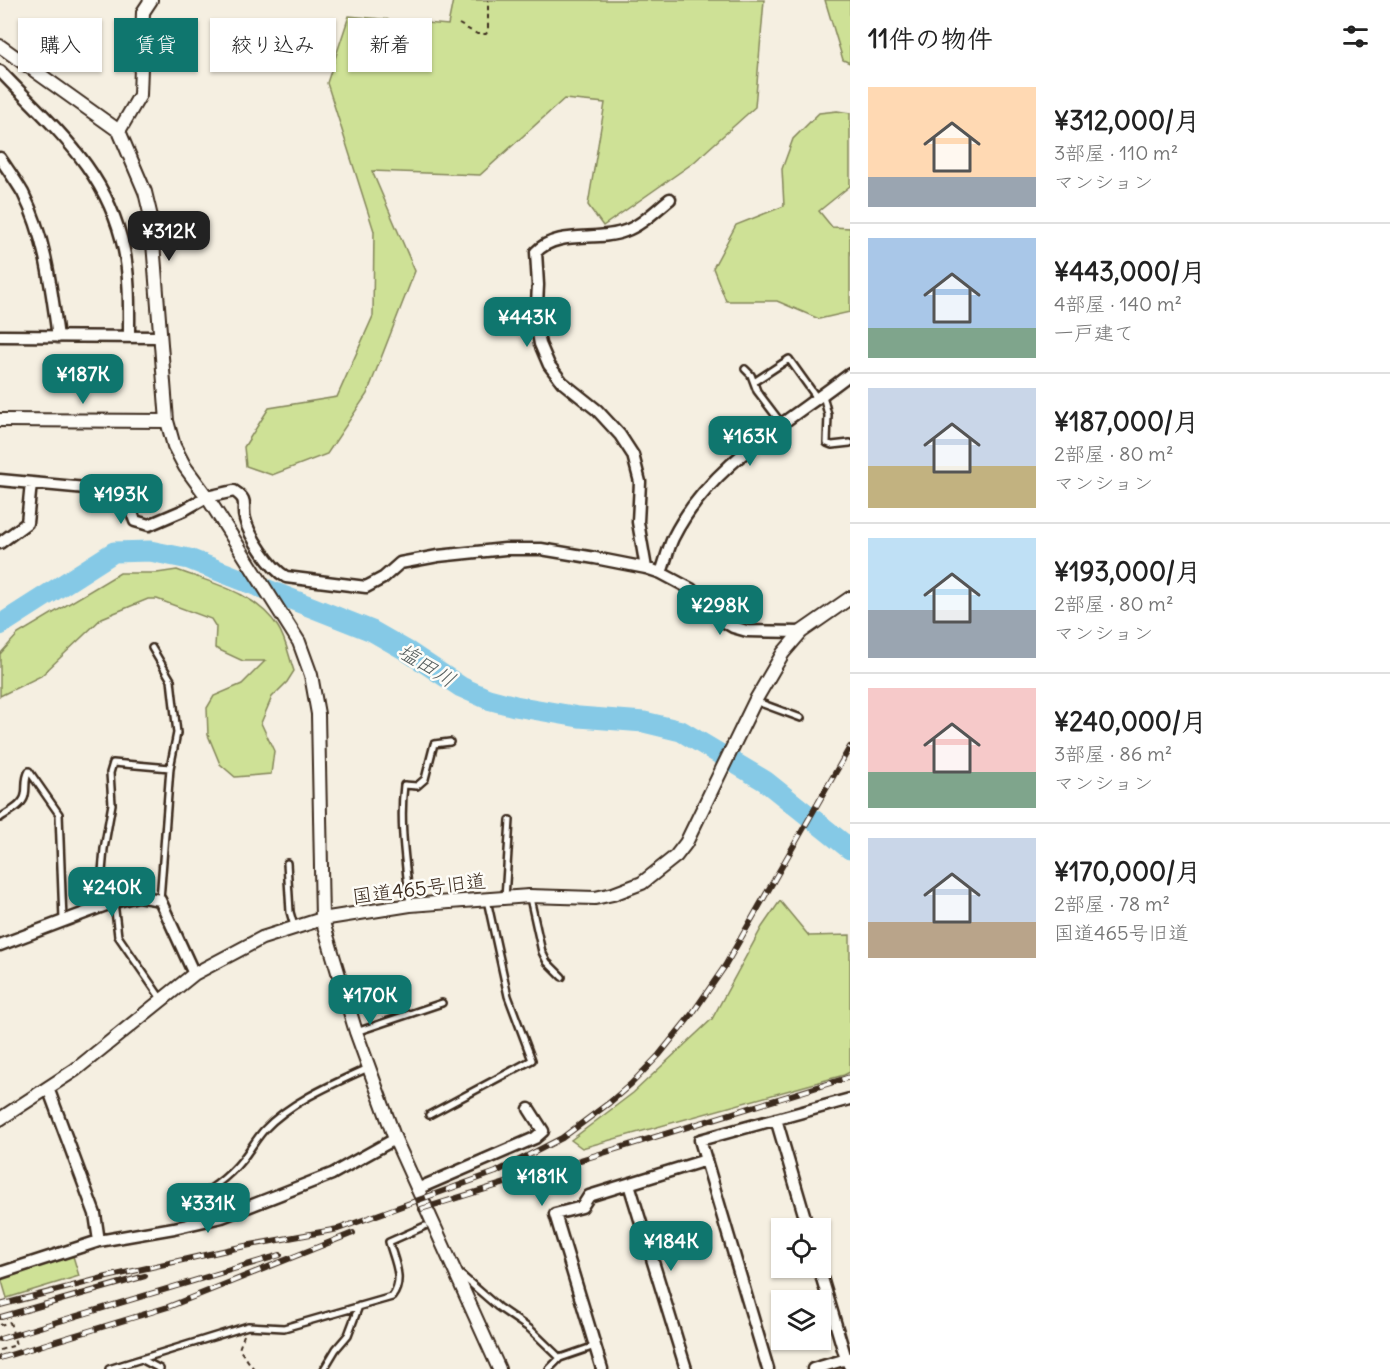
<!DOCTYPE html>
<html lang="ja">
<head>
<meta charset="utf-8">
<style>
	:root { --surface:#fff; --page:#f6f6f6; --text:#222; --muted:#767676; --line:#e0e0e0; --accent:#0f766e }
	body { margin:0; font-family:Delius,"Klee One",sans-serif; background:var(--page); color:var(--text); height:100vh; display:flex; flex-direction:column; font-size:22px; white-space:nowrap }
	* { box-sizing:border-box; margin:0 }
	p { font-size:20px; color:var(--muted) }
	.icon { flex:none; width:33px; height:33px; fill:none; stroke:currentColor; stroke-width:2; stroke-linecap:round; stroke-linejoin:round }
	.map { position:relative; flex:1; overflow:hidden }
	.drawer { display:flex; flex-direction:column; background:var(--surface); width:540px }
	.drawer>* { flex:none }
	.guide { position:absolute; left:18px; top:18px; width:570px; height:54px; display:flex; gap:12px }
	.controls { position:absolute; left:771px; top:1218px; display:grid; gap:12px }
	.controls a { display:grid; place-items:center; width:60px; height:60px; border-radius:0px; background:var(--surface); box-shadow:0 2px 4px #0004; font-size:30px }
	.price { position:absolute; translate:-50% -51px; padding:0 14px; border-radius:12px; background:var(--accent); color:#fff; font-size:20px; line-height:39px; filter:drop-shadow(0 2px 3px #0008) }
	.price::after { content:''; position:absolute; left:50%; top:36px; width:18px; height:14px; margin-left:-9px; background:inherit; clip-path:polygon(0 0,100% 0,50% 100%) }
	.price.current { background:#222; color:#fff }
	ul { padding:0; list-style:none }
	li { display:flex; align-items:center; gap:18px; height:150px; padding:0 18px }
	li+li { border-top:2px solid var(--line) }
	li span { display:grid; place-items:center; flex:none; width:168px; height:120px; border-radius:0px; color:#555 }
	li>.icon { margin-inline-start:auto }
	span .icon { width:72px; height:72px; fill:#fffc; stroke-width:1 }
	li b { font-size:26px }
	h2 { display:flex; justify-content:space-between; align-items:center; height:72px; padding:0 18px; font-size:26px }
	.chip { padding:0 21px; border-radius:0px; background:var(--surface); box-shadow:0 2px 4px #0004; font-size:21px; line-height:54px }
	.chip.current { background:var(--accent); color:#fff }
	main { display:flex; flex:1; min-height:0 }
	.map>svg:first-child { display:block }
</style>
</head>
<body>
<main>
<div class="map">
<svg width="850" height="1369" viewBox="0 0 850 1369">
	<rect width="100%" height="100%" fill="#f5efe1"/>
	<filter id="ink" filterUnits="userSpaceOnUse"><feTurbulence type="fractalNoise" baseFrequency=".0167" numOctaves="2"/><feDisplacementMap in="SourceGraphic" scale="12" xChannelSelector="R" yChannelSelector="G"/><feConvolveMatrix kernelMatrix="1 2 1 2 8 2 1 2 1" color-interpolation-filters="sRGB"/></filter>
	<g filter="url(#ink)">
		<path fill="#cee196" stroke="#84865a" stroke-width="1.5" d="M453,0H764L755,107L693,163L603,226L588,205L605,103L564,99L480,175L372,171L415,271L367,394L327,454L272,475L246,466L244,447L269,408L337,397L373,316L374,231L327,83L349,16L448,25Z
			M825,0H850V63L843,60Z
			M837,111L850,113V186L819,211L832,227L850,228V312L819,319L777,301H726L713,268L736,225L784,206L782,169L793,139L819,113Z
			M177,570C212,583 257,593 278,627C286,639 289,657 294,671L287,682L272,697L261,723L274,751L271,774L235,777L220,764L208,735L207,708L214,696L242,684L265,661H243L215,648L216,627L211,619L157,599H148L102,618L41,676L0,696V654L18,634L120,573H157Z
			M780,901L809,936L850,935V1072L844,1075L582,1148L571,1140L633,1093L712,1019L762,927Z
			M73,1256L79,1276L7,1298L1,1278Z"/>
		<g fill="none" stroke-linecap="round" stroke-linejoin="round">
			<path stroke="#85c9e6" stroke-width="21" d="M0,625L114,552L150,551L189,559L372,631L407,651L461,687L488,699L515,706L579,717L644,722L681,731L765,781L850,849"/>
			<g stroke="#3b2a1e" stroke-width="10">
				<path id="service" d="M745,369L751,375L757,391L782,424
					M754,382L789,359L817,398
					M823,395L828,415L827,443L832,445L850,443
					M152,648L171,680L177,733L170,768L160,900
					M755,701L801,718
					M0,818C8,812 23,806 25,795C27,786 24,780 29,771L59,814L63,920
					M287,863L290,912L294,926
					M505,898L510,820
					M530,898L542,952L547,962L562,977
					M114,902L118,936L162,1000
					M410,904C406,865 399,824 404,785L417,786L425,779L434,744L450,742
					M99,906L104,849L112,804L110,773L113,763L170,768
					M356,1032L442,1003
					M429,1115L532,1060L508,996L487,900
					M213,1188L222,1217
					M191,1224L188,1203C208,1191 227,1179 242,1160C250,1150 256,1139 264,1130C290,1102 335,1083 368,1068
					M460,1274L498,1307L530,1329L560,1358
					M143,1360L160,1369
					M109,1369L248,1326L284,1328L392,1297C405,1280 394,1260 389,1242L425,1226
					M324,1369L336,1349L348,1335L359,1306
					M549,1369L560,1358L595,1346"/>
			</g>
			<g stroke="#3b2a1e" stroke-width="15">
				<path id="minor" d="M0,71C54,128 107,169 124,250C130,278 129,308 129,337
					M0,158C8,170 16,181 23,193C46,239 51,287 58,337
					M0,336L159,337
					M0,480L118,491L127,498L135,521L149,525L184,510L207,497L234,491C250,501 241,505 245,519C249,536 271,569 286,577L366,587L383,578L400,563L438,556L505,549H541L595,558L646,568L661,573L691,589L723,621L733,627L747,631L801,632
					M0,543L27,523L31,483
					M646,568L638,522L640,482L633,455L620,435L597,410L562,382L549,365L540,344L536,323L538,285L536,252C558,229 597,242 625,231C642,225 656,210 670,199
					M661,573C665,562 668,549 673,538C710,464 787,423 850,374
					M0,945L114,902L138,896L160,900L194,974
					M48,1088L95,1214L99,1241
					M776,1119L808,1228
					M629,1184L686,1369
					M417,1189L535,1138L543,1131L529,1109
					M819,1268L846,1359L850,1367
					M0,1273L99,1241L174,1228L222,1217L332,1174L395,1139
					M602,1369L555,1214L582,1207L589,1196L706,1160
					M768,1369L700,1140L850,1099
					M813,1369L850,1358"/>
			</g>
			<g stroke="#3b2a1e" stroke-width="16">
				<path id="tertiary" d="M0,46L119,131L145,192L151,217L167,421L174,446L185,467L207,497L299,642L311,675L318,714L322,919L356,1032L395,1139L499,1369
					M119,131L140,95L143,12L151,0
					M0,420L167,421
					M0,1119L75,1070L194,974L262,938L322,919L410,905L529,896L595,898L613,894L642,883L676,856L686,843L755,701L783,653L801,632L850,598"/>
			</g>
			<path stroke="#3b2a1e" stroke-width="2" stroke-dasharray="4.5 4.5" stroke-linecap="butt" d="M459,24L477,34H486L488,31V0
				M0,1325L10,1322
				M244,1335L239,1349L254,1369
				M0,1350L16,1345"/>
			<use href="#service" stroke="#fdfcf7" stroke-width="5"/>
			<use href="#minor" stroke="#fdfcf7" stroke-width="10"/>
			<use href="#tertiary" stroke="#fdfcf7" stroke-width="12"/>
			<g stroke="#3b2a1e" stroke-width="6">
				<path id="rail" d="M421,1209L850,1077
					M0,1305L107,1277L245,1246L338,1229L496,1172L562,1138L609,1103L631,1084L659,1055L692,1014L725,966L850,747
					M1,1317L145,1276
					M0,1339L280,1255
					M0,1358L168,1307L353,1233"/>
			</g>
			<use href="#rail" stroke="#fdfcf7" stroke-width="4" stroke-dasharray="11" stroke-linecap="butt"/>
			<path stroke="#3b2a1e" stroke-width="2" stroke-dasharray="4.5 4.5" stroke-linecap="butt" d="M10,1322L16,1345"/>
		</g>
	</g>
	<g text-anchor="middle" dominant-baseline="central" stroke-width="5" stroke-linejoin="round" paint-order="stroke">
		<g font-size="20" fill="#3b2a1e" stroke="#fdfcf7">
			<text transform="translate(419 888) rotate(-7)">国道465号旧道</text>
		</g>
		<g font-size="21" font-style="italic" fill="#515a5a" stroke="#fdfcf7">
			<text transform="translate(427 665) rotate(32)">塩田川</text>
		</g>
	</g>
</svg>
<div class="controls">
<a><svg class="icon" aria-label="locate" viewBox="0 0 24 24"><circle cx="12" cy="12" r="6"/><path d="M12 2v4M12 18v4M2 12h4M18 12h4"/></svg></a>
<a><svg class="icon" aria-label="layers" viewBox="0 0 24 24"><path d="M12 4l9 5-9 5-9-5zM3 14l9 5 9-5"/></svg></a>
</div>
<b class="price current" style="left:169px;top:262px">¥312K</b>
<b class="price" style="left:527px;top:348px">¥443K</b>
<b class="price" style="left:83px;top:405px">¥187K</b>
<b class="price" style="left:750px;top:467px">¥163K</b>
<b class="price" style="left:121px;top:525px">¥193K</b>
<b class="price" style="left:720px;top:636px">¥298K</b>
<b class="price" style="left:112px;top:918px">¥240K</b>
<b class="price" style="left:370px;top:1026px">¥170K</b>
<b class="price" style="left:542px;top:1207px">¥181K</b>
<b class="price" style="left:208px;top:1234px">¥331K</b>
<b class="price" style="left:671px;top:1272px">¥184K</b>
<div class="guide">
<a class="chip">購入</a>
<a class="chip current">賃貸</a>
<a class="chip">絞り込み</a>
<a class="chip">新着</a>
</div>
</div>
<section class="drawer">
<h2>11件の物件<svg class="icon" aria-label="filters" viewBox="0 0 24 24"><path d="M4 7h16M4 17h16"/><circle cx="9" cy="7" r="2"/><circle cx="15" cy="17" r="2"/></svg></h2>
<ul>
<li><span style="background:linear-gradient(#ffd9b3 75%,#9aa5b1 0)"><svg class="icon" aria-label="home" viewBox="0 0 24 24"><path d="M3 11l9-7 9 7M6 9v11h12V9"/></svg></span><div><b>¥312,000/月</b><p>3部屋 · 110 m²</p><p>マンション</p></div></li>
<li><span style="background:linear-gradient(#a9c7e8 75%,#7fa58c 0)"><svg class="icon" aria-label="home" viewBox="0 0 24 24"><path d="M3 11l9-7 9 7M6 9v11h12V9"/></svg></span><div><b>¥443,000/月</b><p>4部屋 · 140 m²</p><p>一戸建て</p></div></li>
<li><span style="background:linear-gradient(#c9d6e8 65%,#c2b280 0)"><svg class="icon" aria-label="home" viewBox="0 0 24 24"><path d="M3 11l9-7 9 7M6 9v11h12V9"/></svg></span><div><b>¥187,000/月</b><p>2部屋 · 80 m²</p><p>マンション</p></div></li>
<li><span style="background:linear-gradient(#bfe0f5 60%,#9aa5b1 0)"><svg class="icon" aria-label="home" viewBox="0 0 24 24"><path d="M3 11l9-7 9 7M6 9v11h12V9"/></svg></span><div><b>¥193,000/月</b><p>2部屋 · 80 m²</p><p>マンション</p></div></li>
<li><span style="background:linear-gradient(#f6c9c9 70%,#7fa58c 0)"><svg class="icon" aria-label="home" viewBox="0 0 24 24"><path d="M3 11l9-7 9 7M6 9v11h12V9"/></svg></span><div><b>¥240,000/月</b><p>3部屋 · 86 m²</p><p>マンション</p></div></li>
<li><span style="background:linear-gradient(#c9d6e8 70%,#b9a48a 0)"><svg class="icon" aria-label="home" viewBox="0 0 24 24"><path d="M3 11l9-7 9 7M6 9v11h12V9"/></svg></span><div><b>¥170,000/月</b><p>2部屋 · 78 m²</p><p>国道465号旧道</p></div></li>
</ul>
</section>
</main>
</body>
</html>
